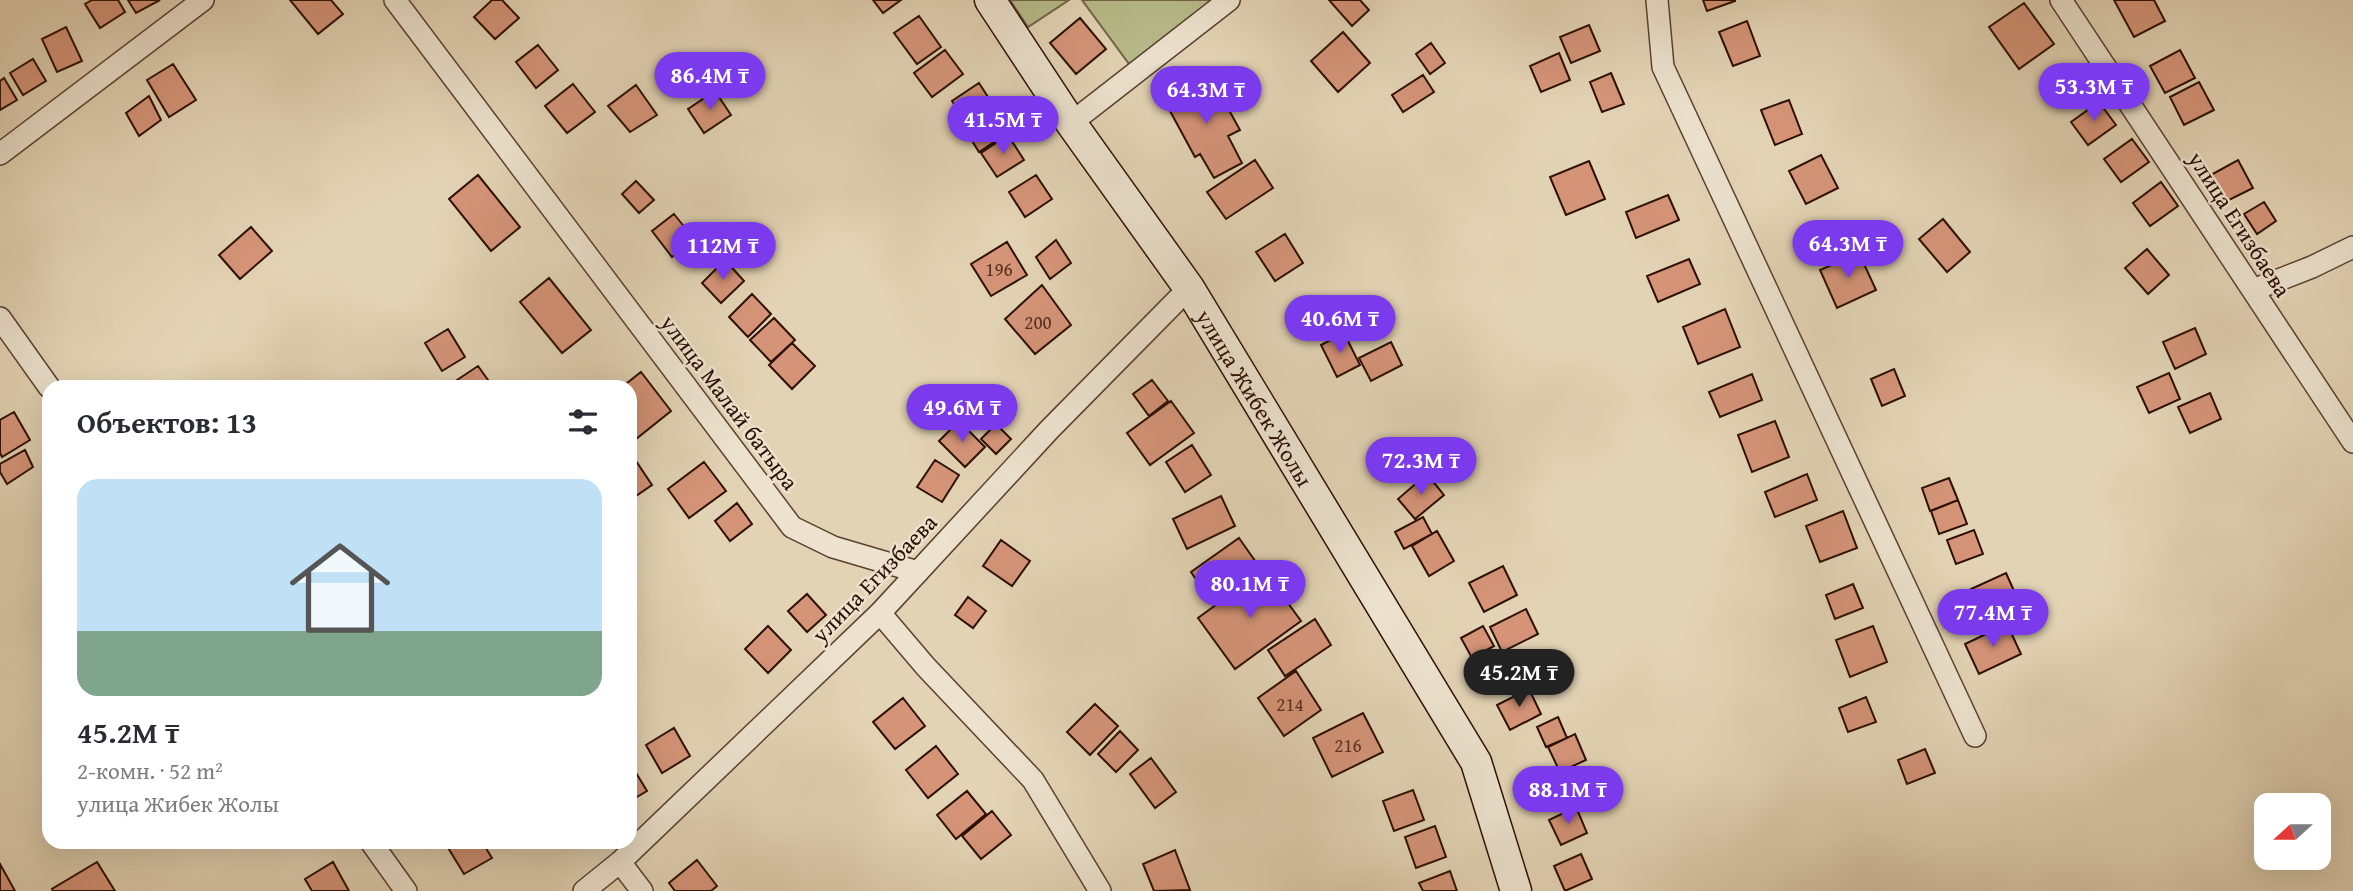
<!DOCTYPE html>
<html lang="ru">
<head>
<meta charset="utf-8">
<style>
	:root { --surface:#fff; --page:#f7f7f7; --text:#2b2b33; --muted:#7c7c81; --accent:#7c3aed }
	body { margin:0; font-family:"Gentium Book Plus",serif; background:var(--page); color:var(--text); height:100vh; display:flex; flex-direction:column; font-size:26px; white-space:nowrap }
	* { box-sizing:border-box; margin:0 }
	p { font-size:23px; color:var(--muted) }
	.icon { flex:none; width:38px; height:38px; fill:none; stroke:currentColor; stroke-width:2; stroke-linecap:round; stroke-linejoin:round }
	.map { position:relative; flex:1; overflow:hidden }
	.panel { position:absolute; left:42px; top:380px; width:595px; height:469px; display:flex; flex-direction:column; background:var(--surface); border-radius:21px; box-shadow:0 7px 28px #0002 }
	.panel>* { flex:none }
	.needle { width:46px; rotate:249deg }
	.fabs { position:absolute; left:2254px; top:793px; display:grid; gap:14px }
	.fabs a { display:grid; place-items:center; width:77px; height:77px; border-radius:14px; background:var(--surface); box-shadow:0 7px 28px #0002; font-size:35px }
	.price { position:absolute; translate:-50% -60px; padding:0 16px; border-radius:24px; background:var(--accent); color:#fff; font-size:23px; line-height:46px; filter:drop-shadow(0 2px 4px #0008) }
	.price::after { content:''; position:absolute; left:50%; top:42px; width:21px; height:16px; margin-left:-10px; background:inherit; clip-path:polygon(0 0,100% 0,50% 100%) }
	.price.current { background:#222; color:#fff }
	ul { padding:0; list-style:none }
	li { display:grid; align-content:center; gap:14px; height:371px; padding:0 35px }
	li span { display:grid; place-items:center; height:217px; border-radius:21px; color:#555 }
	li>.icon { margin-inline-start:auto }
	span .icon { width:126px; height:126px; fill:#fffc; stroke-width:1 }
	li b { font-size:30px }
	h2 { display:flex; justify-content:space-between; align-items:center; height:84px; padding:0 35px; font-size:30px }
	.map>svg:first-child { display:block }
</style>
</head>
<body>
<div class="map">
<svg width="2353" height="891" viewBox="0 0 2353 891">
	<rect width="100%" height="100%" fill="#e2d3b4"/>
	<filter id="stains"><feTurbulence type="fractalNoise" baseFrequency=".00286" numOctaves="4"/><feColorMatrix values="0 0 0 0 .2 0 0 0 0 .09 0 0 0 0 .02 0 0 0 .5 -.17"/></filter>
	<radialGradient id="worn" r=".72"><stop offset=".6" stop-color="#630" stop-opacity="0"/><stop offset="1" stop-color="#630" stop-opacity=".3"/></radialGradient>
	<path fill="#b7bb8a" stroke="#726547" stroke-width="2" d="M1010,0H1069L1028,27Z
		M1082,0H1221L1132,68Z"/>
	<path fill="#d59478" stroke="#2d0f04" stroke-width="2" d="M92,0H118L125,12L100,28L85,4Z
		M128,0H160L136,13Z
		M290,0H331L343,14L318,34Z
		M492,0H502L519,18L495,39L474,17Z
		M873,0H901L883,13Z
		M1329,0H1360L1369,10L1352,26Z
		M1703,0H1735V1L1707,11Z
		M2114,0H2154L2165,21L2134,37Z
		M2024,3L2054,44L2019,69L1989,27Z
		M919,16L941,47L917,64L894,33Z
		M1080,18L1106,49L1076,74L1050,43Z
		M1747,21L1760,56L1733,66L1719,32Z
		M1589,25L1600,51L1571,63L1560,37Z
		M66,27L82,61L57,72L42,39Z
		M1343,32L1370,63L1338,92L1311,61Z
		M1431,43L1445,63L1430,74L1416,54Z
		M538,45L558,70L536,88L516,62Z
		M945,50L963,74L932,97L914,73Z
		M2180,50L2195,78L2165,93L2150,66Z
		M1559,53L1570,80L1541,92L1530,66Z
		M33,59L46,81L23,95L10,73Z
		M173,64L196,100L169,117L147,80Z
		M1611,73L1624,104L1602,112L1590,82Z
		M1423,75L1434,92L1403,112L1392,95Z
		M4,78L17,100L0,110V81Z
		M1201,80L1204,86L1213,81L1240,130L1228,136L1242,163L1214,178L1200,154L1195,157L1164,100Z
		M2199,82L2214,110L2184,125L2170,97Z
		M979,83L995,108L968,125L952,101Z
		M573,84L595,112L567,133L545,106Z
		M636,85L657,115L630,132L608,106Z
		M715,91L731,115L704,133L688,109Z
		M149,96L161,120L139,136L126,113Z
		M1789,100L1802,134L1775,145L1761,110Z
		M2099,102L2116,125L2088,145L2071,122Z
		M991,111L1006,134L979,152L964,128Z
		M1008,135L1024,160L997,177L981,153Z
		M2132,139L2149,162L2121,182L2104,159Z
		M1821,155L1838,188L1806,204L1789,171Z
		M1255,160L1273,188L1226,219L1207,192Z
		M2238,160L2253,188L2223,203L2209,176Z
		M1589,161L1605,199L1566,215L1550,177Z
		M478,175L520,227L491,251L449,199Z
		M1036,175L1052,199L1025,217L1009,192Z
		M636,181L654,200L639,213L622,194Z
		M2161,182L2178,206L2150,226L2133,203Z
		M1668,195L1679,220L1636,238L1626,212Z
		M2264,202L2276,221L2257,234L2244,214Z
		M674,214L694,239L672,257L652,231Z
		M1943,219L1970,252L1947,272L1919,239Z
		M1840,221L1851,247L1822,260L1810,234Z
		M251,227L272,251L240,279L219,255Z
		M1285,234L1303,263L1275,281L1256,252Z
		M1056,240L1071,263L1050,279L1036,257Z
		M1007,242L1027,275L991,296L971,264Z
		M2147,249L2169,275L2148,294L2125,268Z
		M1859,253L1876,290L1837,308L1820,270Z
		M1689,259L1700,284L1658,302L1647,276Z
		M725,260L744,281L721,303L702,283Z
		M549,278L591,330L562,353L520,302Z
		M1042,285L1071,325L1035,354L1005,319Z
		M752,294L771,314L748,337L729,317Z
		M1725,309L1740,347L1698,364L1683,327Z
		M774,318L795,340L771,362L750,340Z
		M2195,328L2206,354L2175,369L2163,342Z
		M448,329L465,357L442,371L425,343Z
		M1344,333L1360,365L1337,377L1321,345Z
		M1391,342L1402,365L1371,381L1359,358Z
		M792,343L815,366L792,389L769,365Z
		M478,366L493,387H457L454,382Z
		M1894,369L1905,396L1882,406L1871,379Z
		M641,372L671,411L636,439L630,431V387H622Z
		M2169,373L2180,399L2149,413L2137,387Z
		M1752,374L1762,400L1720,417L1709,392Z
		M1152,380L1168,401L1149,416L1133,394Z
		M2210,393L2221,419L2190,433L2178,407Z
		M1171,401L1194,433L1150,465L1127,433Z
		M14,412L30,440L2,457L0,453V420Z
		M959,421L985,447L965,467L939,441Z
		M1775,421L1789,457L1752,472L1738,435Z
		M996,424L1011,439L996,454L981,439Z
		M1192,445L1211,475L1185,492L1166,462Z
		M25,450L33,467L7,484L0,472V464Z
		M630,452L652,485L630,500Z
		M935,460L959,475L942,502L917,487Z
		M704,462L726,491L689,518L668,489Z
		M1427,474L1444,495L1415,519L1398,499Z
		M1807,474L1817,500L1775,517L1765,492Z
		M1949,478L1958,500L1930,511L1922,488Z
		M1221,496L1235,526L1187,549L1173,519Z
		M1958,500L1967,524L1939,534L1931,511Z
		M737,503L752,524L730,541L715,521Z
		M1843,511L1857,548L1820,562L1806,526Z
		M1423,517L1432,534L1404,549L1395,532Z
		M1974,530L1983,554L1956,564L1947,540Z
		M1437,531L1454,561L1429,576L1412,546Z
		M1239,538L1258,565L1210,600L1191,572Z
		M1001,540L1030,561L1012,586L983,566Z
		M1503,566L1517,595L1484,612L1469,583Z
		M1264,570L1301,621L1235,669L1198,618Z
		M2006,573L2023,611L1988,627L1971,589Z
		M1853,584L1863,608L1835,619L1826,595Z
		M807,594L826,615L807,632L788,611Z
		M968,597L986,611L973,628L955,615Z
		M1526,609L1538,634L1502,652L1490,627Z
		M1315,619L1331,645L1285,676L1268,650Z
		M2007,624L2021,654L1979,674L1965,644Z
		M768,626L791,650L768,673L745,649Z
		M1483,626L1494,646L1472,658L1461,638Z
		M1873,626L1887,662L1850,677L1836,640Z
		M1499,656L1508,674L1485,686L1476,668Z
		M1296,671L1321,710L1284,736L1258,698Z
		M1529,689L1541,714L1510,730L1497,705Z
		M1866,697L1876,722L1848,732L1839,708Z
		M903,698L925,726L895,749L873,722Z
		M1095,704L1118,726L1090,755L1067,732Z
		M1363,713L1383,752L1332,777L1313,738Z
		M1558,717L1567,738L1546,747L1537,727Z
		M674,728L690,756L662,773L646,745Z
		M1120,731L1138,750L1116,772L1098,754Z
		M1575,734L1586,760L1560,772L1548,747Z
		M936,746L958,774L928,798L906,770Z
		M1925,749L1935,773L1907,784L1898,760Z
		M1151,758L1176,792L1155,808L1130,774Z
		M630,763L647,791L630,801Z
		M1596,769L1608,795L1581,807L1569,782Z
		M1413,790L1424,820L1394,831L1383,801Z
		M967,791L986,814L956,839L937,815Z
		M1576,807L1587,833L1561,845L1549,820Z
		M992,811L1011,835L981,859L962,836Z
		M1435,826L1446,857L1416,868L1405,837Z
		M454,842H482L492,858L464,874L447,846Z
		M1175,850L1190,890L1154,891L1143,864Z
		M1581,854L1592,879L1565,891L1554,866Z
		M697,860L717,886L711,891H675L669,883Z
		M97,862L115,891H53L52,889Z
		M333,862L349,891H312L305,879Z
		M0,864L15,891H0Z
		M1450,871L1457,891H1423L1419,883Z"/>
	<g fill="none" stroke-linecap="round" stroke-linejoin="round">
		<g stroke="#5a4030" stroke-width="24">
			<path id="street" d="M395,0L792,527L833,547L918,572
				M1657,0L1663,67L1975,736
				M2061,0L2353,442
				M1071,123L1229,0
				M0,154L203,0
				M2253,290L2312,267L2353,247
				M0,318L49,387
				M880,613L926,667L1033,780L1100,891
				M371,842L406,891
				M620,862L642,891
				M584,891L620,862L880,613L1049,430L1189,288"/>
		</g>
		<g stroke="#2d0f04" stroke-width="33">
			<g id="secondary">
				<path id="s1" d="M990,0L1071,123L1189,288L1476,762L1516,891"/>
			</g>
		</g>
		<use href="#street" stroke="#ece2ce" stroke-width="21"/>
		<use href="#secondary" stroke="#ece2ce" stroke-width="30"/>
	</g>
	<g text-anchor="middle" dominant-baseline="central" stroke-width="5" stroke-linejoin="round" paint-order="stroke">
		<g font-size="19" fill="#573021">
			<text x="999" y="269">196</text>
			<text x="1038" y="322">200</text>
			<text x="1290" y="704">214</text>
			<text x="1348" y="745">216</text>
		</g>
		<g font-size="23" fill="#2d0f04" stroke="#ece2ce">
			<text transform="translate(2240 224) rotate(57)">улица Егизбаева</text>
			<text stroke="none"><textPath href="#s1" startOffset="478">улица Жибек Жолы</textPath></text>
			<text transform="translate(730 402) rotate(53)">улица Малай батыра</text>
			<text transform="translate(874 578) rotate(-46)">улица Егизбаева</text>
		</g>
	</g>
	<rect width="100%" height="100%" filter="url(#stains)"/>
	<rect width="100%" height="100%" fill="url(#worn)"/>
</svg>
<div class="fabs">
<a><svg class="needle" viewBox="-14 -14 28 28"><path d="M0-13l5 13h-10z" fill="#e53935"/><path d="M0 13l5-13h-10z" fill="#7c7c81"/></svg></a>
</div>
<b class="price" style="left:710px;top:112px">86.4M ₸</b>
<b class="price" style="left:2094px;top:123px">53.3M ₸</b>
<b class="price" style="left:1206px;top:126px">64.3M ₸</b>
<b class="price" style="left:1003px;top:156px">41.5M ₸</b>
<b class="price" style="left:1848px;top:280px">64.3M ₸</b>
<b class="price" style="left:723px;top:282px">112M ₸</b>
<b class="price" style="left:1340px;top:355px">40.6M ₸</b>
<b class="price" style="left:962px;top:444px">49.6M ₸</b>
<b class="price" style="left:1421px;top:497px">72.3M ₸</b>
<b class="price" style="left:1250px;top:620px">80.1M ₸</b>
<b class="price" style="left:1993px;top:649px">77.4M ₸</b>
<b class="price current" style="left:1519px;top:709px">45.2M ₸</b>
<b class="price" style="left:1568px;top:826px">88.1M ₸</b>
<section class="panel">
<h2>Объектов: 13<svg class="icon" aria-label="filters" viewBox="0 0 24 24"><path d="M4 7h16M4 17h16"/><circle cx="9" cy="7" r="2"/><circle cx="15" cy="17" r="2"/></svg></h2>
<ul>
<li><span style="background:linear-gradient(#bfe0f5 70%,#7fa58c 0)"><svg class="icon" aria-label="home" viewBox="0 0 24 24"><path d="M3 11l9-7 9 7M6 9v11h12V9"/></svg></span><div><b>45.2M ₸</b><p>2-комн. · 52 m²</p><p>улица Жибек Жолы</p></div></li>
</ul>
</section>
</div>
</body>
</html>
